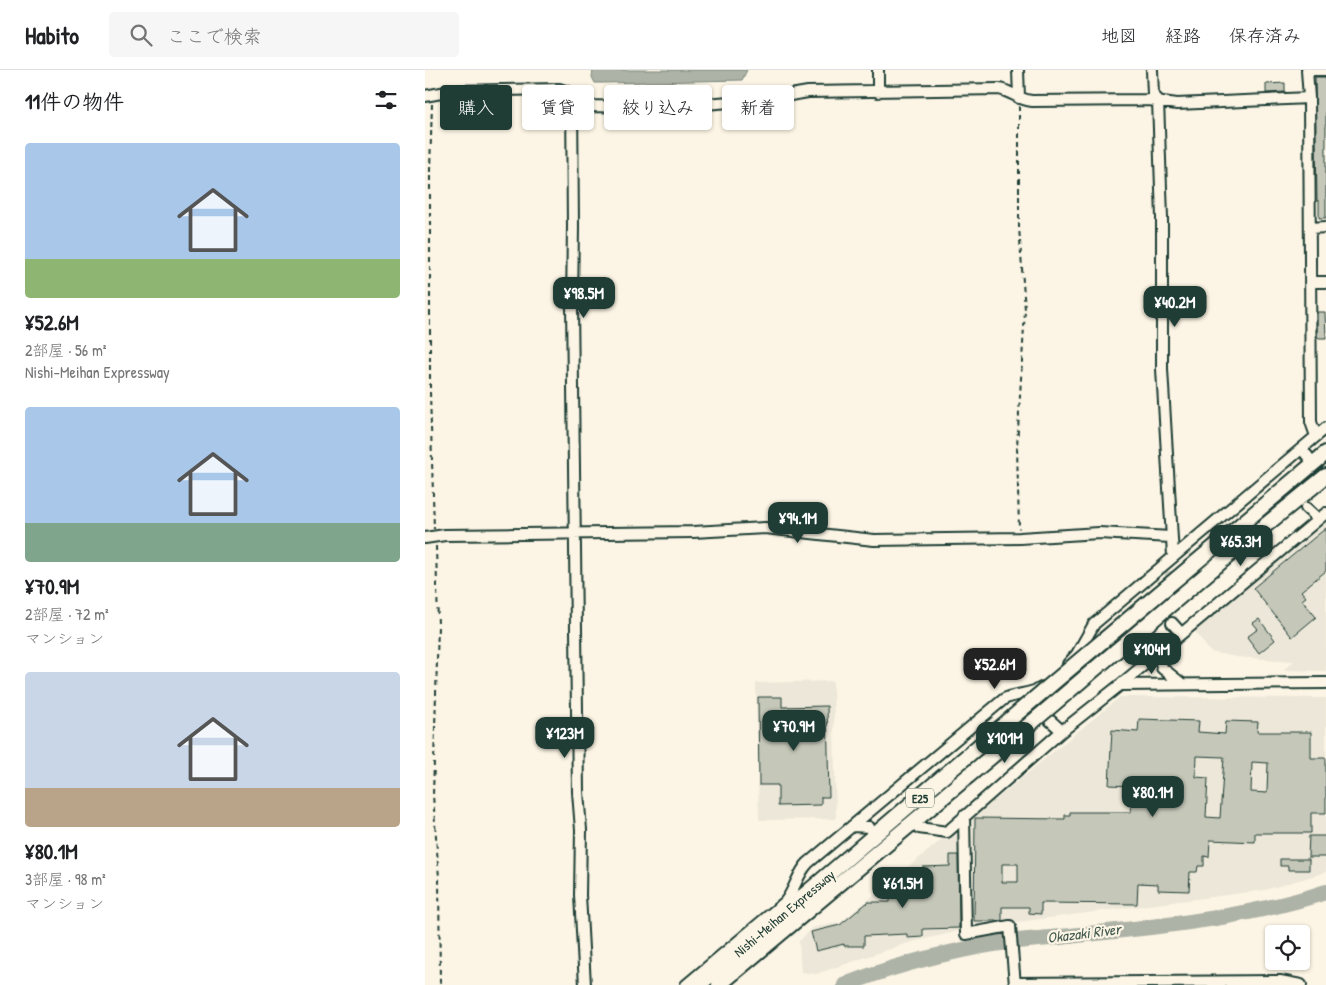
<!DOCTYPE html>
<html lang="ja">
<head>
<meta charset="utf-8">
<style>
	:root { --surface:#fff; --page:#f6f6f6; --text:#202124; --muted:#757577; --line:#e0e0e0; --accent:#1f3d34 }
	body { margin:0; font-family:"Patrick Hand","Klee One",sans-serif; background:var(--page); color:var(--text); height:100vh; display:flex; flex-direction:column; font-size:19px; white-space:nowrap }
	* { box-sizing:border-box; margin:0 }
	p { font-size:16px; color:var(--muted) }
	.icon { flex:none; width:28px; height:28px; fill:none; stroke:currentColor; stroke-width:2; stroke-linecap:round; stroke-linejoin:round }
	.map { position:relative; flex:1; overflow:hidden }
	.side { display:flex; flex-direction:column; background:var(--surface); width:425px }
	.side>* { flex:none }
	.hud { position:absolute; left:15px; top:15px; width:475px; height:45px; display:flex; gap:10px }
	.controls { position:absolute; left:840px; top:855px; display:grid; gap:10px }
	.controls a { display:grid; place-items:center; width:45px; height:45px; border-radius:5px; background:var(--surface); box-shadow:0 1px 4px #0004; font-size:25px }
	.price { position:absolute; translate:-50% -42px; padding:0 11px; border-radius:10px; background:var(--accent); color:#fff; font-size:16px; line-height:32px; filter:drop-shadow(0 1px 2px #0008) }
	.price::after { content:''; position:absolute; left:50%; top:30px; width:15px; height:11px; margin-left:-8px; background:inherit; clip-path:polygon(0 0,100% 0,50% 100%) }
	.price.selected { background:#222; color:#fff }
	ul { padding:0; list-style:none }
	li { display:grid; align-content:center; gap:10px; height:265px; padding:0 25px }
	li span { display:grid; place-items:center; height:155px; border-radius:5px; color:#555 }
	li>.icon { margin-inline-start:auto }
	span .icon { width:90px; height:90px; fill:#fffc; stroke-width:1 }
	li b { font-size:21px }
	h2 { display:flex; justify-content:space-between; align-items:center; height:60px; padding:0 25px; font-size:21px }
	.chip { padding:0 18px; border-radius:5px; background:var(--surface); box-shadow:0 1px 4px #0004; font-size:18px; line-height:45px }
	.chip.selected { background:var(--accent); color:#fff }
	header { display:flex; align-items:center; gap:30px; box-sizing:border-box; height:70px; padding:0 25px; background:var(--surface); border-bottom:1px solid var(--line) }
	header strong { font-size:24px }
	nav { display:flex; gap:28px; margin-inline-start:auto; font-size:18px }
	.search { width:350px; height:45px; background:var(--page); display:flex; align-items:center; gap:12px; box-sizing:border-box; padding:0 18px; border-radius:5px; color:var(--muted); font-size:19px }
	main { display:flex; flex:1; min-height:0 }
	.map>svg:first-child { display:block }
</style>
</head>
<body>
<header>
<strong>Habito</strong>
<div class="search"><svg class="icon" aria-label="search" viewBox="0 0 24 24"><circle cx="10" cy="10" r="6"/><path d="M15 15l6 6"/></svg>ここで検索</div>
<nav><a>地図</a><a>経路</a><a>保存済み</a></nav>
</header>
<main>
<section class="side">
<h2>11件の物件<svg class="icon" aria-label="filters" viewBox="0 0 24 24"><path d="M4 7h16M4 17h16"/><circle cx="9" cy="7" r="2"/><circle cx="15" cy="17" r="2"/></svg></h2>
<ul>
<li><span style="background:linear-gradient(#a9c7e8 75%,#8fb573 0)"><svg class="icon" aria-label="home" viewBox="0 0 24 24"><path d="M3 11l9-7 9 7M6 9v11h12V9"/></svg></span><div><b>¥52.6M</b><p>2部屋 · 56 m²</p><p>Nishi-Meihan Expressway</p></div></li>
<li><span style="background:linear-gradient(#a9c7e8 75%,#7fa58c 0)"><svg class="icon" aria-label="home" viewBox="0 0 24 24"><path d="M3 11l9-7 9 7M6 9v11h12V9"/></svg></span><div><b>¥70.9M</b><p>2部屋 · 72 m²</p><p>マンション</p></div></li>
<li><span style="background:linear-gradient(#c9d6e8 75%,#b9a48a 0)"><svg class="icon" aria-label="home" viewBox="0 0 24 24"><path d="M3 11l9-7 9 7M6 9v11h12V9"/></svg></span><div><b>¥80.1M</b><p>3部屋 · 98 m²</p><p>マンション</p></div></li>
</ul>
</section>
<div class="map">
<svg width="901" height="915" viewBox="0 0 901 915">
	<rect width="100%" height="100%" fill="#fcf5e5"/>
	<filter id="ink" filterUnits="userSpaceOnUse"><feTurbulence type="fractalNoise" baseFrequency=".02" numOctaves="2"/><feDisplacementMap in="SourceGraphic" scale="10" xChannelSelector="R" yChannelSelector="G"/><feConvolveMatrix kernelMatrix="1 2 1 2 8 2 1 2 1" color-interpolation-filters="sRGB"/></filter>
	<g filter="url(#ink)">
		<path fill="#ece7d8" d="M901,453V601L858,600L869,591L812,587L785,582L770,561Z
			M408,611L411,749L334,750L331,613Z
			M695,627L901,628V802L840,820L547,858L483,873L391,904L376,902L374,871L387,858L416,852L520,767L517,763L532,761Z"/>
		<path fill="#aeb3a7" stroke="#758479" d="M168,0H322L317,10L177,13H170L167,7Z"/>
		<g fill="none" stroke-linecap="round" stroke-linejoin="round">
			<path stroke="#aeb3a7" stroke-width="16" d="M420,915C462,898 507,886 552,877C579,871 607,870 635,867C724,857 816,850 901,822"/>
		</g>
		<path fill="#c5c7b9" stroke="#1f3d34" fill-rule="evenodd" d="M890,7H901V148H894V131H892Z
			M860,13V22L841,23V14Z
			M892,242H900L901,268H894L892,266Z
			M901,458V501L876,521L881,527L877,530L891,547L867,567L828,518Z
			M834,549L850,570L834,583L822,567L833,559L828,553Z
			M333,627H357V637L402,636L404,727H396V735L353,736V715H334Z
			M714,649L774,651L773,662L800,664L801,651L833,652L832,662H886V688H901V743H886V763H830V772L785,770L784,787L779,786V796H773L772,802H765L764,821L733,820V814L713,813L712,834L616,833V844L604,843V837H577V851H549L550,748L640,749V745H645V742H706L707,729H749V718L684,715L687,660L713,662ZM772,686L799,687L795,748L781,747L783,708L771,707ZM827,692L843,693L842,723L826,722ZM577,794H593V812H577Z
			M884,766H901V787H883Z
			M525,785H533L534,858L498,859V867L482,868V864L439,866V876H419V874L391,881L386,862L415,855L443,832H465V815L481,801H498V797L525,796Z
			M855,789H884V800H863V796H855Z"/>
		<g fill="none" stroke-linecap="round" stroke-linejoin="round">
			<path stroke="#d0d0c2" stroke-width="10" stroke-dasharray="10 5" stroke-linecap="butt" d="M881,438L883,394
				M745,501L747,553"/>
			<g stroke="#1f3d34" stroke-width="14">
				<path id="minor" d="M453,0V22
					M593,0L594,28
					M727,0L728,25L733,30L737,148V299L748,486
					M882,0L884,28L886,352L891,366
					M882,0H901
					M0,26L27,21L134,19L143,22L147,27L148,157L147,235L153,722L156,760L155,825L160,915
					M147,36L243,37L342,29L383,22L574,19C586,21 594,30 607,31L724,30L752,34L884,28
					M885,158L901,157
					M885,212H901
					M877,379L884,388
					M881,438L893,449
					M0,468L20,465L268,462L340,458L449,470L595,468L674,463L746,467
					M747,553L756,563
					M738,578L735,588L737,598L757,614
					M643,594L652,584L669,554L901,358
					M695,615L901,613
					M600,628L637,661
					M539,746L541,864L585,856L590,915
					M427,756L444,757
					M494,758L522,762L637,661L695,615L901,443
					M590,913L855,911L876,915
					M261,915L360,832C370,820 372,804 383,793L579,629C592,623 606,625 618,617"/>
			</g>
			<g stroke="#1f3d34" stroke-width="18">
				<path id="highway" d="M680,569L901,383
					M691,581L810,480L901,406
					M274,915L589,646
					M294,915L598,660"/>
			</g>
			<path stroke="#1f3d34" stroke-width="2" stroke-dasharray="5 4" stroke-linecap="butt" d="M7,34L5,100V322L9,459
				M594,36V157L600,240L592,377L594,459
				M11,476L13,556L8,725L14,808L15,915"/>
			<use href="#minor" stroke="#fcf5e5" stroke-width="10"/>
			<use href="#highway" stroke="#fcf5e5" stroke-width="14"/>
			<g stroke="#1f3d34" stroke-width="18" stroke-linecap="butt">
				<path id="highway-bridge" d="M589,646L680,569
					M598,660L691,581"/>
			</g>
			<use href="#highway-bridge" stroke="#fcf5e5" stroke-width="14"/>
		</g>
	</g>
	<g text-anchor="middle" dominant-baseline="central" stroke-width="4.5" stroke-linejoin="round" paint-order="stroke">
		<rect fill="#fcf5e5" stroke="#617469" stroke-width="1" x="481" y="718.5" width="28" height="19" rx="4"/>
		<g font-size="12" font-weight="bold" fill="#1f3d34">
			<text x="495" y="728">E25</text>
		</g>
		<g font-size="14" fill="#1f3d34" stroke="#fcf5e5">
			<text transform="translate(359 843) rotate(-40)">Nishi-Meihan Expressway</text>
		</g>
		<g font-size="15" font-style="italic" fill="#435a51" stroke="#fcf5e5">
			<text transform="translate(659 863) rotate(-7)">Okazaki River</text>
		</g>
	</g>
</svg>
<div class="controls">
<a><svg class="icon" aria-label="locate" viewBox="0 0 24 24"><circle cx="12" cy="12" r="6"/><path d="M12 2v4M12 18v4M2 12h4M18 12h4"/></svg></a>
</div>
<b class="price" style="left:159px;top:249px">¥98.5M</b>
<b class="price" style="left:750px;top:258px">¥40.2M</b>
<b class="price" style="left:373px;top:474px">¥94.1M</b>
<b class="price" style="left:816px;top:497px">¥65.3M</b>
<b class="price" style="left:727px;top:605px">¥104M</b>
<b class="price selected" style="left:570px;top:620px">¥52.6M</b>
<b class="price" style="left:369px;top:682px">¥70.9M</b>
<b class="price" style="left:140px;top:689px">¥123M</b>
<b class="price" style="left:580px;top:694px">¥101M</b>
<b class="price" style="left:728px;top:748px">¥80.1M</b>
<b class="price" style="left:478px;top:839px">¥61.5M</b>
<div class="hud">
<a class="chip selected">購入</a>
<a class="chip">賃貸</a>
<a class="chip">絞り込み</a>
<a class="chip">新着</a>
</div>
</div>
</main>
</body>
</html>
